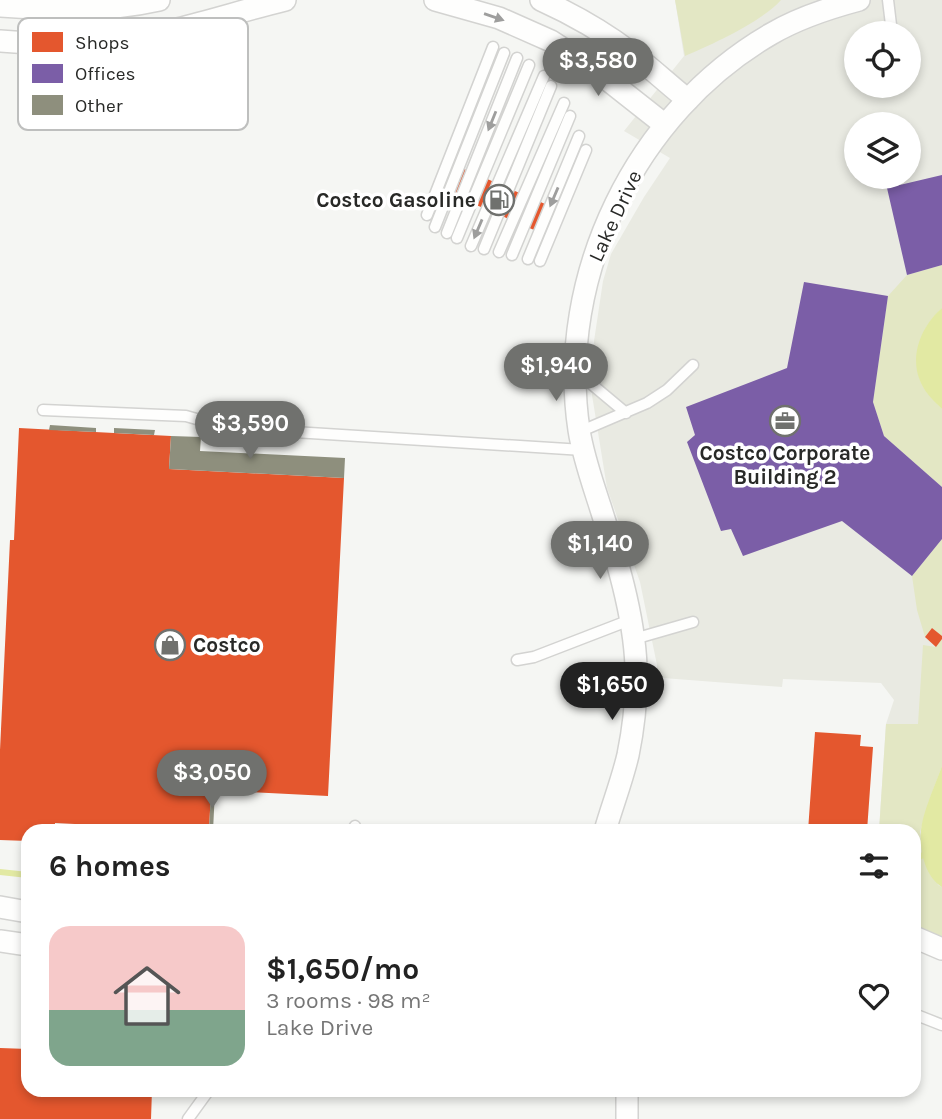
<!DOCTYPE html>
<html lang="en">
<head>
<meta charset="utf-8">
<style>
	:root { --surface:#fff; --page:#f2f2f2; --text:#222; --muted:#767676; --line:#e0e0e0; --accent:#70716e }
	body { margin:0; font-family:Karla,sans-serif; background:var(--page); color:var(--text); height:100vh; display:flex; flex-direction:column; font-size:26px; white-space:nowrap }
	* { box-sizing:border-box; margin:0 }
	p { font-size:23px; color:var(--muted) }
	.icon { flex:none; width:38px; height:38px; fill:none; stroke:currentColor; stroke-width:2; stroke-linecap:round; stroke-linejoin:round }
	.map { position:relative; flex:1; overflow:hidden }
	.side { position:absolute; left:21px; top:824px; width:900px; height:273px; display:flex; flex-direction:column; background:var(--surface); border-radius:21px; box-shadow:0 4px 10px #0003 }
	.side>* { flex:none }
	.fabs { position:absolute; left:844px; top:21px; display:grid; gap:14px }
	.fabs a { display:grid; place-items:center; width:77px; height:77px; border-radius:50%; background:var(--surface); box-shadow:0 4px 10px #0003; font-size:35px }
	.price { position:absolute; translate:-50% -60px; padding:0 16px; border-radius:24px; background:var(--accent); color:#fff; font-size:23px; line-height:46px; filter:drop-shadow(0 2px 4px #0008) }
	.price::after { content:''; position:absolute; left:50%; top:42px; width:21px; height:16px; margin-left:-10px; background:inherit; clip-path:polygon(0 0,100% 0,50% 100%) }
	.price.selected { background:#222; color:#fff }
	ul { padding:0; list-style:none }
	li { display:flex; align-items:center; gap:21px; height:175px; padding:0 28px }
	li+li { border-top:2px solid var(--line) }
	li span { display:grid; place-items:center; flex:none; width:196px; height:140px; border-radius:21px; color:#555 }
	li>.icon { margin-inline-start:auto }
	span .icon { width:84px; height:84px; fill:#fffc; stroke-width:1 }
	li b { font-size:30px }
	h2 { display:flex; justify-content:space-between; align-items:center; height:84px; padding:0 28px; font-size:30px }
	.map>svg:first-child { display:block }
</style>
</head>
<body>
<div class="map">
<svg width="942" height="1119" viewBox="0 0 942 1119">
	<rect width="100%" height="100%" fill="#f5f6f3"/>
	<path fill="#e9eae2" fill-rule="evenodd" d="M675,0H942V924L914,831H879L886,724L894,700L881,683L783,679L782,687L663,678L657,674V665L640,582L607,488L592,395L594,341L603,281L611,254L644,197L670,158L624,131L684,56ZM856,33H908V86H856ZM856,124H908V177H856Z"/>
	<path fill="#e3e7c4" d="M675,0H781C763,21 711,45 685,56Z
		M942,265V308C924,324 917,343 918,367C919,373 919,378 921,383C926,393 935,401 942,409V487L884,436L873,402L888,296L907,275Z
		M942,539V636L932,628L925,637L917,610L912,576Z
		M942,639V766L929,801L920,832L938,885L942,887V949L914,937V831H879L886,724H918L923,645L936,647Z"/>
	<path fill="#e2e9a3" d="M942,308V409C933,400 923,391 919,378C910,353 923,324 942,308Z
		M942,766V887C925,876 920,852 921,833C921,816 936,783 942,766Z"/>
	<path fill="#e4572e" d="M443,160L566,213L555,239L432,186Z
		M19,428L171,436L169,469L344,478L328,796L211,790L209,831H154V828L55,823V831H28V841L0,840V750L10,540H14Z
		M932,628L942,636V639L936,647L925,637Z
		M815,732L861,735L860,746L873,747L867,831H808Z
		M0,1048L28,1049V1090H152L151,1119H0Z"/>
	<path fill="#7b5ea7" d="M942,175V265L907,275L887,188Z
		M804,282L888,296L873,402L884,436L942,487V539L912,576L842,521L743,556L731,529L721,531L687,442L695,435L686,407L787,368Z"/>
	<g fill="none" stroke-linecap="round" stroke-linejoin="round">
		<path stroke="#e2e9a3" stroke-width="6" d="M914,860L923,855
			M0,872L28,875"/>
	</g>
	<path fill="#8e8f7d" d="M50,425L96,428V432L49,430Z
		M114,428L155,430L154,435L114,433Z
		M171,436L201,437L200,451L345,458L344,478L169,469Z
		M211,790H215L213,831H209Z"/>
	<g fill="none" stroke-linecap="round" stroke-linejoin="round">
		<g stroke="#d3d3d1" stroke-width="13">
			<path id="service" d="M888,0L892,33
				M427,215L493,47
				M435,227L504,53
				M447,233L517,58
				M457,238L529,65
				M471,246L544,76
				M484,249L551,86
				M499,252L564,103
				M512,255L570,116
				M528,259L579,136
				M540,261L586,150
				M577,372L626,413
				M43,410L186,416L228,428L583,450
				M579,432L647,403L667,390L693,365
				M634,639L693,622
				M517,660L534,657L630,620
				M352,831L355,826
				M914,1014L942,1025
				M188,1119L209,1090"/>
		</g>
		<g stroke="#d3d3d1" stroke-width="24">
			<path id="minor" d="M435,0L499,18L551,41L594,69L665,125
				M541,0C572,14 602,31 630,52C650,67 668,84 688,100
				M0,6C55,10 105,12 159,0
				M0,41C41,44 82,46 123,40C178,32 232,13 285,0
				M605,831C612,806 622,781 628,755C634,726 637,696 636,666C634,614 616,556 600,506C592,481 583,456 579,430C556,276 636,112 771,34C798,18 829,8 859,0
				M0,907L28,912
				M914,937L942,949
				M0,941L28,945
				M627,1119V1090"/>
		</g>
		<use href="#service" stroke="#fefefd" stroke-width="10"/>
		<use href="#minor" stroke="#fefefd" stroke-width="21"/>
	</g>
	<defs><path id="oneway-solid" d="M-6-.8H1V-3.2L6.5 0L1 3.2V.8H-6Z" transform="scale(1.75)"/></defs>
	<g fill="#9e9e9d">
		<use href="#oneway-solid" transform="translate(494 17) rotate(19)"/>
		<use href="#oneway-solid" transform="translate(492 121) rotate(112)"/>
		<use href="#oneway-solid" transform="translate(554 197) rotate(113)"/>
		<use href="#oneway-solid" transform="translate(478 229) rotate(113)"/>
	</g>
	<defs>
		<g id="fuel-ring" transform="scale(1.575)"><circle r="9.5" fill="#fff" stroke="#70716e" stroke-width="1.5"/><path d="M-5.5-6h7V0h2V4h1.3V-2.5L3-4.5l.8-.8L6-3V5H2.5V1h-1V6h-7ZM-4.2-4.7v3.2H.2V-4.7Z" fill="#70716e"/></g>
		<g id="office-ring" transform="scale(1.575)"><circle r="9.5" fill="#fff" stroke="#70716e" stroke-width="1.5"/><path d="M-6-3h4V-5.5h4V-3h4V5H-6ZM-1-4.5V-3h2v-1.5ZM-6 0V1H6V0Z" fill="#70716e"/></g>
		<g id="shop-ring" transform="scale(1.575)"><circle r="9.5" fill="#fff" stroke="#70716e" stroke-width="1.5"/><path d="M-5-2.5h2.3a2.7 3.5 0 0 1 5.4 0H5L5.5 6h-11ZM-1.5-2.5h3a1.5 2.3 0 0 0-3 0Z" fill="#70716e"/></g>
	</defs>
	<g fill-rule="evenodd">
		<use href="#fuel-ring" x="499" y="200"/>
		<use href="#office-ring" x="785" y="421"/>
		<use href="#shop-ring" x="170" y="645"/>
	</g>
	<g text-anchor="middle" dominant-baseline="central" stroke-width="7" stroke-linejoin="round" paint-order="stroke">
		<g font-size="21" font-weight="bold" fill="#282927" stroke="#fff" text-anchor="end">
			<text x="476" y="200">Costco Gasoline</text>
			<text x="785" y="453" text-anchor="middle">Costco Corporate<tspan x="785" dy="24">Building 2</tspan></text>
			<text x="193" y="645" text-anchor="start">Costco</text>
		</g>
		<g font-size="21" fill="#282927" stroke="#fff">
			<text transform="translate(615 216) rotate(-65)">Lake Drive</text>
		</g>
	</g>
	<rect x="18" y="18" width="230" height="112" rx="10" fill="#fff" stroke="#bebfbe" stroke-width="2"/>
	<rect x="32" y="32" width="31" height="20" fill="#e4572e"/>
	<rect x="32" y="64" width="31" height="19" fill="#7b5ea7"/>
	<rect x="32" y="95" width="31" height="20" fill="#8e8f7d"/>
	<g font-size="19" fill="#282927">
		<text x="75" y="49">Shops</text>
		<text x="75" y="80">Offices</text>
		<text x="75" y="112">Other</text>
	</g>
</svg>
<div class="fabs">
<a><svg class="icon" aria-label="locate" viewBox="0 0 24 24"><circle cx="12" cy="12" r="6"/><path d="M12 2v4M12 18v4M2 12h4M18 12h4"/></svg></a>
<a><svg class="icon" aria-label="layers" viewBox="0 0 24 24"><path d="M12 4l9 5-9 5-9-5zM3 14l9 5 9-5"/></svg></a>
</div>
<b class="price" style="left:598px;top:98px">$3,580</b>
<b class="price" style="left:556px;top:403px">$1,940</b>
<b class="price" style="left:250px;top:461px">$3,590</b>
<b class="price" style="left:600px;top:581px">$1,140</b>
<b class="price selected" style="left:612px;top:722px">$1,650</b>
<b class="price" style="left:212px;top:810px">$3,050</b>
<section class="side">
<h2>6 homes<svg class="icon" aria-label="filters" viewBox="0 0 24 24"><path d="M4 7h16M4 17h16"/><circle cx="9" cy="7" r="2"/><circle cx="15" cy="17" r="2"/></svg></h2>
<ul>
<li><span style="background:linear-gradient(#f6c9c9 60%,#7fa58c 0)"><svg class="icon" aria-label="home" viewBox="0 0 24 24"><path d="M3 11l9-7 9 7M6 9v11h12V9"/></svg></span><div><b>$1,650/mo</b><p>3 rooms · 98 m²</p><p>Lake Drive</p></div><svg class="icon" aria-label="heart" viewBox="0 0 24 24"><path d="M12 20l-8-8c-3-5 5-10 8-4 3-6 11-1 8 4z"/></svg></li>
</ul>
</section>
</div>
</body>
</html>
